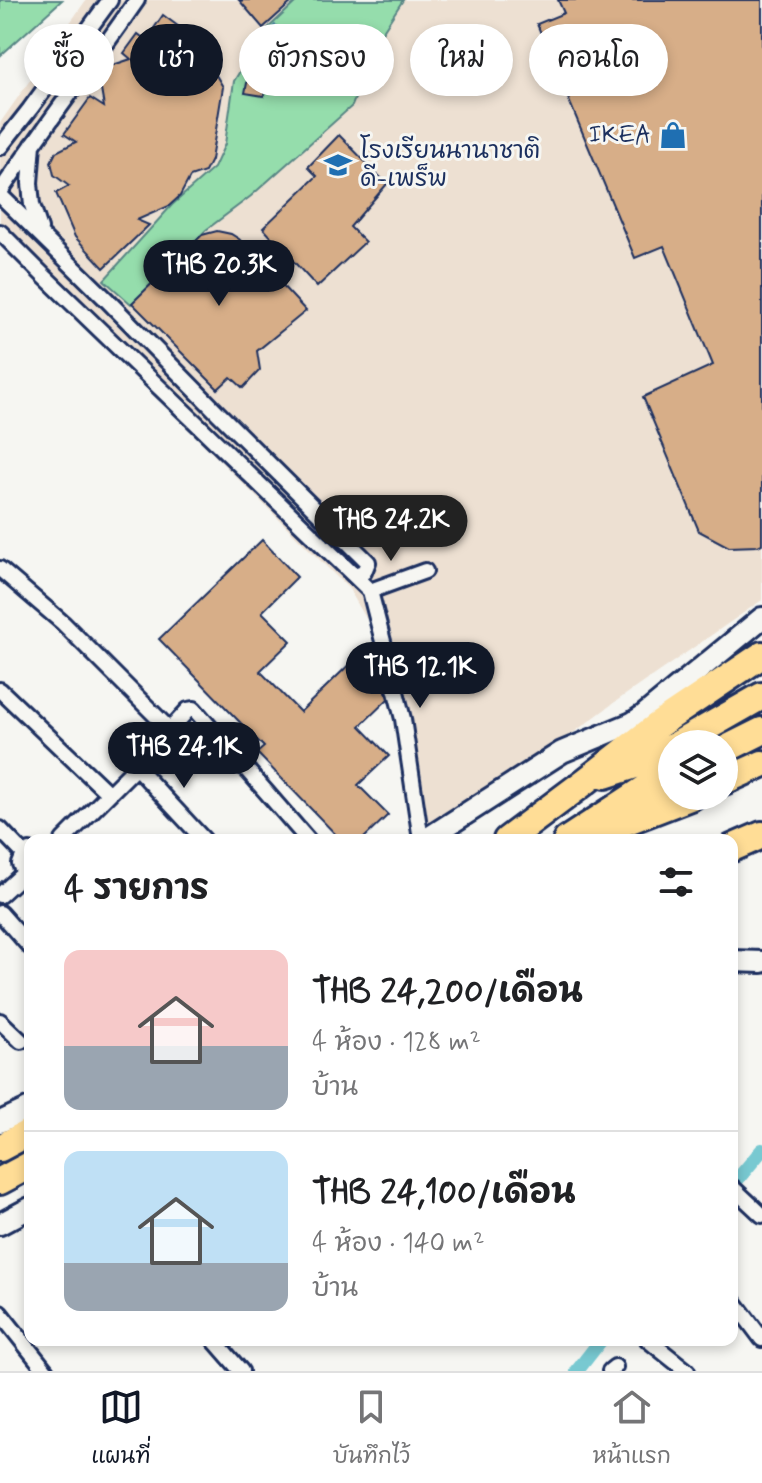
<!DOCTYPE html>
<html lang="th">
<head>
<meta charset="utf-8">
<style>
	:root { --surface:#fff; --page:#f2f2f2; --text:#202124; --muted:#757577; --line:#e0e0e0; --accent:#111827 }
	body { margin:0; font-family:Mynerve,"Playpen Sans Thai",sans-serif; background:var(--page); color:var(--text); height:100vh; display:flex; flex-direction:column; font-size:30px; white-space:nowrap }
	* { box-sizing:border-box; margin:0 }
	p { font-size:26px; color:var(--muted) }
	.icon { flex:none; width:44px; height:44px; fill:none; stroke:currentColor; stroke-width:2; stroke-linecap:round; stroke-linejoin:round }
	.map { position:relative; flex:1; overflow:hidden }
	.panel { position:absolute; left:24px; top:834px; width:714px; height:512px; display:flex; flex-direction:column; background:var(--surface); border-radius:16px; box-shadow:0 4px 12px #0003 }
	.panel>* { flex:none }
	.hud { position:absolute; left:24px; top:24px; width:714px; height:72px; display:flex; gap:16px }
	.buttons { position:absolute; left:658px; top:730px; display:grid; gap:16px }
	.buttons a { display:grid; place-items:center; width:80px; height:80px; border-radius:50%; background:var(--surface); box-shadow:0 4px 12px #0003; font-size:40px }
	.price { position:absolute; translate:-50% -68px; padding:0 18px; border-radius:28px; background:var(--accent); color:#fff; font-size:26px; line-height:52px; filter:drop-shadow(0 2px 4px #0008) }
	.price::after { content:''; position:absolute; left:50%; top:48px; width:24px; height:18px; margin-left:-12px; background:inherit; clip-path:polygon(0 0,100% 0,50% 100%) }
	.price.active { background:#222; color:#fff }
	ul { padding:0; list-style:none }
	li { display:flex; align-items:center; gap:24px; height:200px; padding:0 40px }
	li+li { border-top:2px solid var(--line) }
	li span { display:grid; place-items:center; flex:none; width:224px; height:160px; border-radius:16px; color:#555 }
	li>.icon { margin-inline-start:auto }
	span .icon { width:96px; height:96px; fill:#fffc; stroke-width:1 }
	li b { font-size:34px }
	h2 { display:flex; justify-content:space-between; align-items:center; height:96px; padding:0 40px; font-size:34px }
	.tag { padding:0 28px; border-radius:36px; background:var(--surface); box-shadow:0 4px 12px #0003; font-size:28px; line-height:72px }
	.tag.active { background:var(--accent); color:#fff }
	.tab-bar { display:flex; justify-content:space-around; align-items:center; height:112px; border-top:2px solid var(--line); background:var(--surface); font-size:22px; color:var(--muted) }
	.tab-bar a { display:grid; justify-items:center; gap:4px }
	.tab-bar .active { color:var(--accent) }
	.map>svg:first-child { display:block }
</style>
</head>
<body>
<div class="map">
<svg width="762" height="1371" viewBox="0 0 762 1371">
	<rect width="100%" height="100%" fill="#f6f6f2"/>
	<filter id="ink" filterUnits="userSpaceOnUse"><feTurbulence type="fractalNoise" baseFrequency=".0125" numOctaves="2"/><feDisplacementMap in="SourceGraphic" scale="16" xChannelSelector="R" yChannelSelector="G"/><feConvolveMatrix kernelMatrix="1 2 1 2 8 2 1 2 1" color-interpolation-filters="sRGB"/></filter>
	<g filter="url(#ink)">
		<path fill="#ede0d2" d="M86,0H762V600L615,702L428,840L389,658L349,589L0,242V123Z"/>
		<path fill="#95ddac" stroke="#588685" stroke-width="2" d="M0,0H62L0,56Z
			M298,0H403L379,37L352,106L251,196L206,230L131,304L104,280L172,205L214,168L225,144L234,81L263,33Z"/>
		<path fill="#78c9d1" stroke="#538ba3" stroke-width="2" d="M275,25L296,43L278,59L260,42Z"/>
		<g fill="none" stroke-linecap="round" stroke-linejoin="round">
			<path stroke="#78c9d1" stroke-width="14" d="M732,1186L762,1150
				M577,1371L601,1340"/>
		</g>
		<path fill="#d7ae88" stroke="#1b2f5e" stroke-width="2" d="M239,0H294L263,28Z
			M558,0H762V544L758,546L729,547L699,531L643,397L713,365L664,246L635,258L537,24L564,13Z
			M163,15L198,41L188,56L207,60L223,87L211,160L205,172L190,177L180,196L169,206L137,220L149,225L104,268L75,237L56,193L69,186L54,175L51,162L56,152L76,142L64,134L90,98L104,107L100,84L106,69L110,66L131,59L124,53L138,34L146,40Z
			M253,53L270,57L264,96L245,93Z
			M339,135L387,184L350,227L365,242L317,287L263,228L317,176L308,167Z
			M217,231L231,234L239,239L306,311L257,351L260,370L243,388L231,377L218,389L132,303L202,235Z
			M262,540L297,577L262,612L291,641L260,671L300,712L359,655L382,678L388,699L360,726L389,756L358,785L388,815L362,840H341L257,753L264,747L159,639Z"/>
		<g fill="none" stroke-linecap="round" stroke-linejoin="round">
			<g stroke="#1b2f5e" stroke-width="20">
				<path id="street" d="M33,144L30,183L32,205L40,229
					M0,147L30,109L110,0
					M0,192C44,127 92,65 137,0
					M0,195L108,301L219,414L368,562L364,572L354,575
					M0,232L44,276L370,591L403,719L421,840
					M0,569L63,623L169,729
					M370,591L425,571
					M0,690L109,794
					M136,767L204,840
					M0,829L24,854
					M63,840L136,767L188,710L194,709L308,840
					M30,851L24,854L20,864L24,873L30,876
					M0,895L24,873
					M0,913L30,947
					M0,1021L21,1041
					M732,1187L762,1215
					M732,1299L762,1339
					M0,1313L46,1371
					M214,1340L241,1371
					M648,1340L687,1371
					M610,1371L615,1367"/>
			</g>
			<g stroke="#1b2f5e" stroke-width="26">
				<path id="secondary" d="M425,840L562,752L632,723L644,715L762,618
					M732,961L762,962
					M0,1122L30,1108
					M0,1224L30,1208"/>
			</g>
			<g stroke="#1b2f5e" stroke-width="32">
				<path id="highway" d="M678,744L762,696
					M724,750L762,731
					M605,775L645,762L672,747
					M724,781L762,764
					M596,833L692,796
					M507,840L586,781L658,725L762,655
					M567,840L645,789L672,776
					M732,848L762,835
					M0,1148L30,1132
					M0,1181L30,1165"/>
			</g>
			<use href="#street" stroke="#f6f6f2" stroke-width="14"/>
			<use href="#secondary" stroke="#f6f6f2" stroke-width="20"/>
			<use href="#highway" stroke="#ffdd96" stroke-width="26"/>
		</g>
	</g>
	<defs>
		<g id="shop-bare" transform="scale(2.16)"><path d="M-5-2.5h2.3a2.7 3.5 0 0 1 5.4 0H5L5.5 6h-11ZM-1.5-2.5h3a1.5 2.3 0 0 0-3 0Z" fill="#1f6fb2" stroke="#f6f6f2" stroke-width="2.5" paint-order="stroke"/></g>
		<g id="school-bare" transform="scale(2.16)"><path d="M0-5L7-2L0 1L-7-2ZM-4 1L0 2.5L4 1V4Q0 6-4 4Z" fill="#1f6fb2" stroke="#f6f6f2" stroke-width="2.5" paint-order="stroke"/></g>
	</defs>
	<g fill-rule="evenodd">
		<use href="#shop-bare" x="673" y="135"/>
		<use href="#school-bare" x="338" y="165"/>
	</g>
	<g text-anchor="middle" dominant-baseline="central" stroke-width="6" stroke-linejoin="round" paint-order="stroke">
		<g font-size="24" fill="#1b2f5e" stroke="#f6f6f2" text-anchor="end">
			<text x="651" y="135">IKEA</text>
			<text x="360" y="151" text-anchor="start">โรงเรียนนานาชาติ<tspan x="360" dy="28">ดี-เพร็พ</tspan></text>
		</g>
	</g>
</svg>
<div class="buttons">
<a><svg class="icon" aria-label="layers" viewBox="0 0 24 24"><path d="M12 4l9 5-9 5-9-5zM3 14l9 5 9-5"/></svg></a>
</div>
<b class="price" style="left:219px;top:308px">THB 20.3K</b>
<b class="price active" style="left:391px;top:563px">THB 24.2K</b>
<b class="price" style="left:420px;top:710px">THB 12.1K</b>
<b class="price" style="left:184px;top:790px">THB 24.1K</b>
<div class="hud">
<a class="tag">ซื้อ</a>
<a class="tag active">เช่า</a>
<a class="tag">ตัวกรอง</a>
<a class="tag">ใหม่</a>
<a class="tag">คอนโด</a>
</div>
<section class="panel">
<h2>4 รายการ<svg class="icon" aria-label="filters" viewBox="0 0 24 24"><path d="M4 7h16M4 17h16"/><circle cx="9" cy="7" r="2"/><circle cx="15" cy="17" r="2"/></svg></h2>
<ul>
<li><span style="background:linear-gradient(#f6c9c9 60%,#9aa5b1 0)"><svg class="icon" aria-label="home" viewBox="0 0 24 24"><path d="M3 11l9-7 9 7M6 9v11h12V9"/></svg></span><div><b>THB 24,200/เดือน</b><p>4 ห้อง · 128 m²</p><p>บ้าน</p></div></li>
<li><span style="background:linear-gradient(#bfe0f5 70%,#9aa5b1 0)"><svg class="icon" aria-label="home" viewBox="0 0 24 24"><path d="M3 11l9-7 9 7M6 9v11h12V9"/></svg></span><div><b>THB 24,100/เดือน</b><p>4 ห้อง · 140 m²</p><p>บ้าน</p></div></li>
</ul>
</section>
</div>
<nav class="tab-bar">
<a class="active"><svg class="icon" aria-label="map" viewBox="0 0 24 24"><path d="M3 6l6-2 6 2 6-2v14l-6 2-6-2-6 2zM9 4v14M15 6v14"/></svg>แผนที่</a>
<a><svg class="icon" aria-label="saved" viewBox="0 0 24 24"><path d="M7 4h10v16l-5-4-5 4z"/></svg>บันทึกไว้</a>
<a><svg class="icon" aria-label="home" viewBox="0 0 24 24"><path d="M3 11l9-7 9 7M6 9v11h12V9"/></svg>หน้าแรก</a>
</nav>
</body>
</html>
